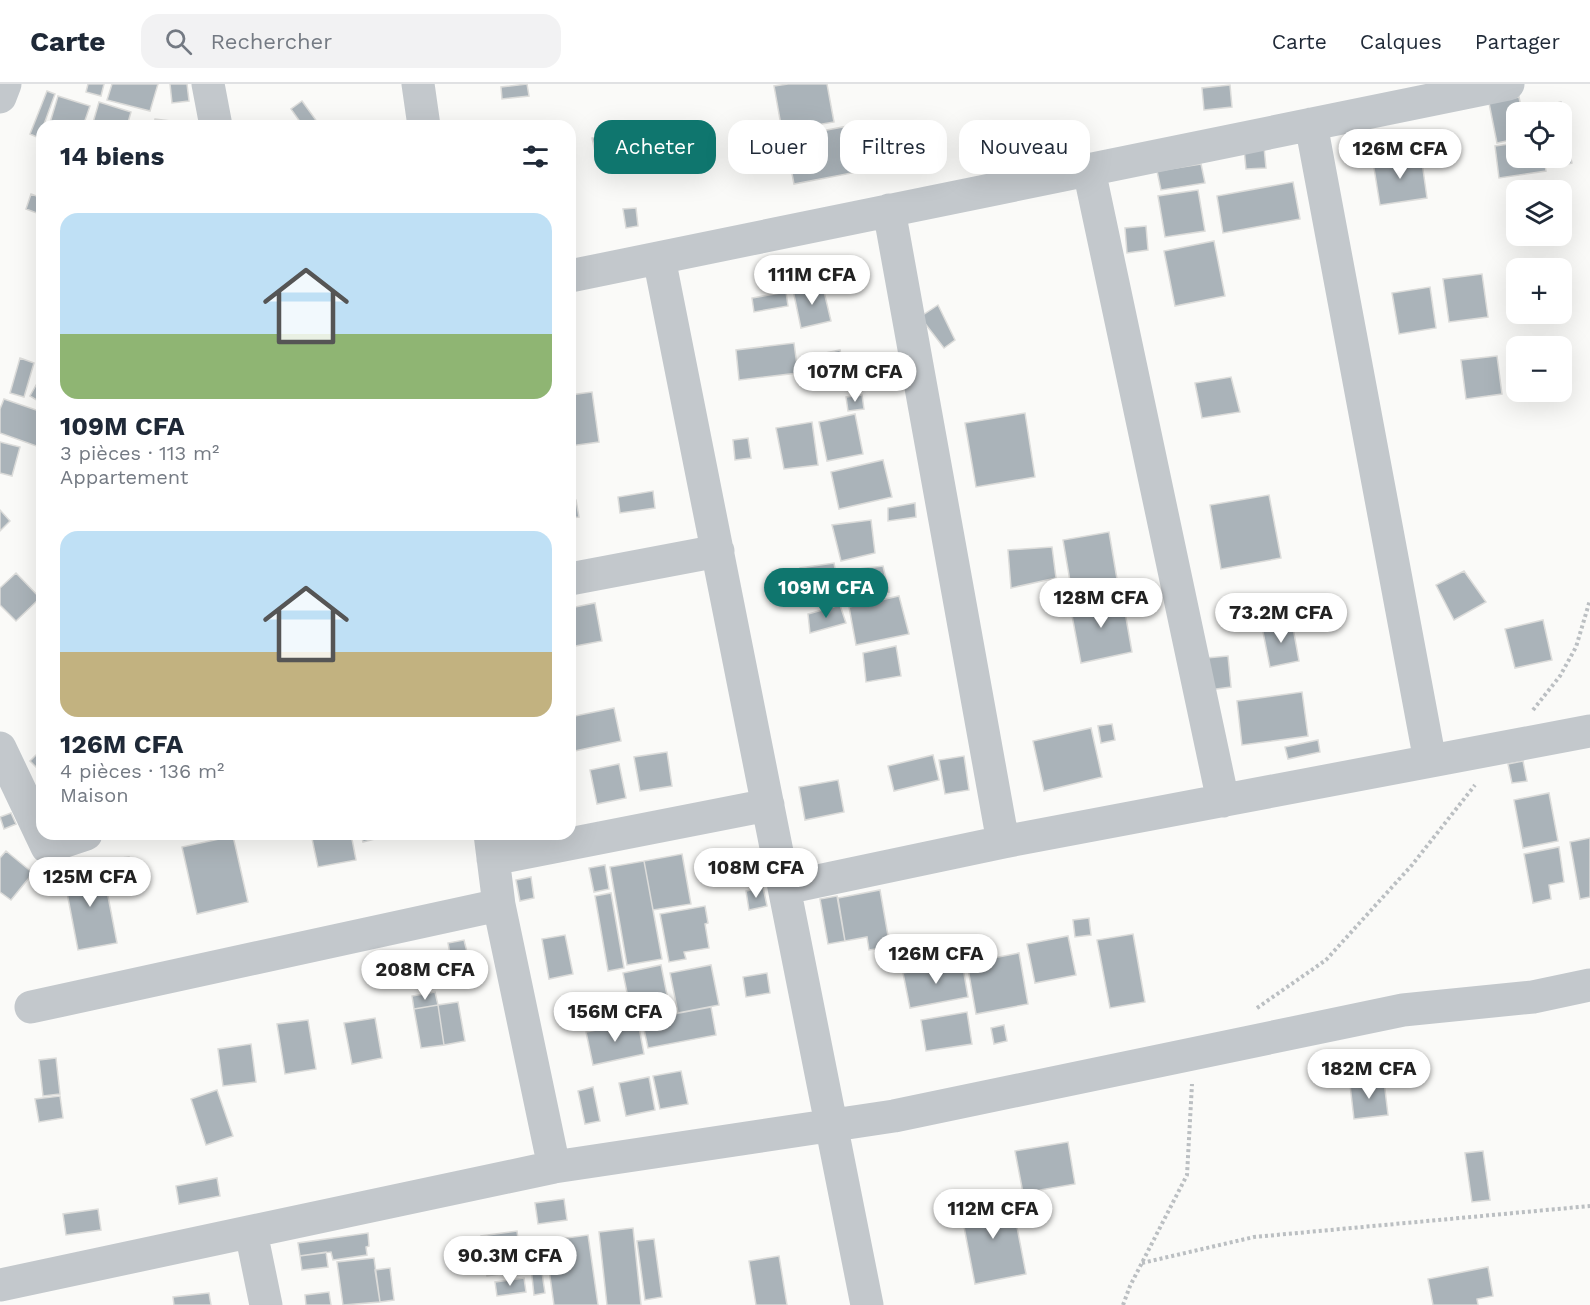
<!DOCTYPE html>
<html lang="fr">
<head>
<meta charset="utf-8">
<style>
	:root { --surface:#fff; --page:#f2f2f3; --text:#1f2937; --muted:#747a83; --line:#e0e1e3; --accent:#0f766e }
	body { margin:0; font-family:"Work Sans",sans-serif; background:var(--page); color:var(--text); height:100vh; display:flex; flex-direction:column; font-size:22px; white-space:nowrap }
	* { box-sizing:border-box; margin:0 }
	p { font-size:20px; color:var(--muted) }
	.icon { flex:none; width:33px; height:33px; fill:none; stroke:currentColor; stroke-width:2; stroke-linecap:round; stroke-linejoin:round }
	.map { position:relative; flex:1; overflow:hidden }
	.drawer { position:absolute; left:36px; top:36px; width:540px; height:720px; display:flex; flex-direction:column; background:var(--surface); border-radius:18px; box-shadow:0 6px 24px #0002 }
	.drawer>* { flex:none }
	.hud { position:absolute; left:594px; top:36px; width:570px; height:54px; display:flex; gap:12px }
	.fabs { position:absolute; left:1506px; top:18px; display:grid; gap:12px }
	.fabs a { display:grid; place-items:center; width:66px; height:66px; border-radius:12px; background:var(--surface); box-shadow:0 6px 24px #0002; font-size:30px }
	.price { position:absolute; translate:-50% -51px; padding:0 14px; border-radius:21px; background:#fff; color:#222; font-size:20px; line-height:39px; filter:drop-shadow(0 2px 3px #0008) }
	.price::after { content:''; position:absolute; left:50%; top:36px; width:18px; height:14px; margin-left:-9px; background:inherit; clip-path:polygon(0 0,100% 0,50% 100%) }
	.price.current { background:var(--accent); color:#fff }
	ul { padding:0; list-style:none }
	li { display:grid; align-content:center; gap:12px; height:318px; padding:0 24px }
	li span { display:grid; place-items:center; height:186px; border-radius:18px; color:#555 }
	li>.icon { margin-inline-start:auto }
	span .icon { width:108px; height:108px; fill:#fffc; stroke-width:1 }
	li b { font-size:26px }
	h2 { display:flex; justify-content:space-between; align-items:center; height:72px; padding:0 24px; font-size:26px }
	.pill { padding:0 21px; border-radius:18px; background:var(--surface); box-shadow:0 6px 24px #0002; font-size:21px; line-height:54px }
	.pill.current { background:var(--accent); color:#fff }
	header { display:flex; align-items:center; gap:36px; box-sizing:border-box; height:84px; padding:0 30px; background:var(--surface); border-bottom:2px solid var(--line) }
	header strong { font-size:28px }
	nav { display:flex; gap:33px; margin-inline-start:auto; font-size:21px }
	.search { width:420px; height:54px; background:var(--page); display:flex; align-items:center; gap:15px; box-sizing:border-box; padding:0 21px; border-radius:18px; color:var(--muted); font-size:22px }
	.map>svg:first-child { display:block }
</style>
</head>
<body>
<header>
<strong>Carte</strong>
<div class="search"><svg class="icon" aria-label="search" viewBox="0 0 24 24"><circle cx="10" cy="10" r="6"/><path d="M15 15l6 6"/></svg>Rechercher</div>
<nav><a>Carte</a><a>Calques</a><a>Partager</a></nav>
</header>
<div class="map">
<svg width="1590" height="1221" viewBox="0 0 1590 1221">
	<rect width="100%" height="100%" fill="#fafaf8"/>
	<path fill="#aab3b9" stroke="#dcdcda" stroke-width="1.5" d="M88,0H104L101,12L86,8Z
		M112,0H158L150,27L107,16Z
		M170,0H187L189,17L172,19Z
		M527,0L529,12L502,15L501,3Z
		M788,0H827L834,38L782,47L774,2Z
		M1230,1L1232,23L1204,26L1202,4Z
		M47,7L55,10L39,54L30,50Z
		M58,12L90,22L83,42H49Z
		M1519,13L1522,28H1516V55L1497,59L1489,19Z
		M302,17L318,39L314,42H303L291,25Z
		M99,18L131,28L127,42H92Z
		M1561,18L1567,44L1562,45V28H1547L1545,22Z
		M155,35L178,38L177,42H154Z
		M848,42L857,88L794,100L785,54Z
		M628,46L633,73L598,81L592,54Z
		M1566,56L1572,79L1558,83L1556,74H1562V57Z
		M1516,59V74H1544L1546,87L1499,94L1495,62Z
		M1264,63L1266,84L1246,85L1244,65Z
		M1421,71L1427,114L1380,121L1373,78Z
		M1201,80L1205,99L1161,106L1157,87Z
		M1293,98L1300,135L1223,149L1217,112Z
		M1198,106L1205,147L1165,153L1158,112Z
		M31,110L42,114V131L26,125Z
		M636,124L638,142L626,144L623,125Z
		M1146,142L1148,166L1127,169L1125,144Z
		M1214,157L1225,212L1175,222L1164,167Z
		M1482,190L1488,233L1449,238L1443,195Z
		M822,199L831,237L801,244L793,206Z
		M1430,203L1436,244L1399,250L1392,209Z
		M786,208L788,222L754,228L752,214Z
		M938,221L955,256L944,264L920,233Z
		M794,259L798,289L739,296L736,266Z
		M840,266L844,284L811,291L806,273Z
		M1497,272L1502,310L1466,315L1461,276Z
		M20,274L34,279L24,313L10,309Z
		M1231,293L1240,328L1202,334L1195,299Z
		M40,294L42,309L38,317L30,312Z
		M592,308L599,358L570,362V311Z
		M862,311L864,325L848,327L846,313Z
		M4,315L42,328V364L0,349V325Z
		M1025,329L1035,393L976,403L965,339Z
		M855,330L863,370L827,377L819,338Z
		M812,338L818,381L784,385L776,344Z
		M748,354L751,374L735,376L733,356Z
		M0,358L20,363L12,392L0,389Z
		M883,376L892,413L839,425L831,388Z
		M653,407L655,424L620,429L618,413Z
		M1269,411L1281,474L1221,485L1210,421Z
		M576,416L579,433L570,434V417Z
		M915,419L916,433L888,437V424Z
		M0,426L10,437L0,447Z
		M871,436L875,469L841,477L832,441Z
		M1109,448L1118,501L1072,509L1063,456Z
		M1052,463L1056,494L1011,504L1008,466Z
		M834,479L839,506L804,512L800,484Z
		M883,482L889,508L848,513L842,487Z
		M1464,487L1486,518L1454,536L1436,501Z
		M16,489L40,514L16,537L0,521V504Z
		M1122,511L1132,568L1081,579L1070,521Z
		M899,512L909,550L856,561L849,523Z
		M595,519L602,557L570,563V524Z
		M840,521L846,539L810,549L808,530Z
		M1543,536L1552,576L1515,584L1505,545Z
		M1292,538L1299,577L1270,583L1262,543Z
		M896,562L901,592L866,598L863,569Z
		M1228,572L1231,603L1209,606L1206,574Z
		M1302,608L1308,652L1242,661L1237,617Z
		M614,624L621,657L570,668V633Z
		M1112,640L1115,656L1101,659L1098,642Z
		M1091,644L1102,693L1044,707L1033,657Z
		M1318,656L1320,668L1288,675L1285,663Z
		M42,665V689L30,677Z
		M667,668L672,702L640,707L634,673Z
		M933,671L939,696L894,707L888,682Z
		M964,672L969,706L945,710L939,676Z
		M1523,677L1527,697L1512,699L1508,680Z
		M619,680L626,714L597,720L590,686Z
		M838,696L844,728L805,736L799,703Z
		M1549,709L1558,757L1523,764L1514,716Z
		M11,729L16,740L4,745L0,733Z
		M311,750H351L356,776L318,783Z
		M361,750H374L375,755L363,758Z
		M233,752L248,818L197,830L182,763Z
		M1590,754V813L1580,815L1570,758Z
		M1559,763L1564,798L1549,801L1551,815L1533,819L1524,770Z
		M6,767L33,789L11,816L0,808V774Z
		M682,770L691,820L653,826L644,777Z
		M129,773L133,808L117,809L113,775Z
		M644,777L662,875L627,881L610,783Z
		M102,781L117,859L78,866L63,788Z
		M605,781L609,805L594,808L589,784Z
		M531,793L534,814L520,817L516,796Z
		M763,803L767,822L749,826L746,807Z
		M880,806L890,863L869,866L867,853L845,857L838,814Z
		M611,809L624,884L608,887L595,812Z
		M837,812L845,857L828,860L820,815Z
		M705,822L708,839L705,840L709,864L684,868L686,875L669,878L660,830Z
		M1089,834L1091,851L1075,853L1073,836Z
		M1133,850L1145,918L1110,924L1097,856Z
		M565,851L573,890L549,895L542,855Z
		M1068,852L1076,891L1035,899L1027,860Z
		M464,856L468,872L451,876L448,859Z
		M1019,869L1028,920L976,930L967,879Z
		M962,878L968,913L910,924L903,889Z
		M661,881L671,931L633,938L623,889Z
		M711,881L719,921L678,929L670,889Z
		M767,889L770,909L746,913L743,893Z
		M435,908L438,921L414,925L412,912Z
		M458,918L465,957L444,961L438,921Z
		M438,921L444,961L421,964L414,925Z
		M711,923L716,951L648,964L642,936Z
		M967,928L972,960L926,967L921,936Z
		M375,934L382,974L352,980L344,939Z
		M308,936L316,985L285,990L277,940Z
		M638,938L644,970L593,981L586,948Z
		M1004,941L1007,957L994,960L991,944Z
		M251,960L256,998L223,1002L218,965Z
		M56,974L60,1010L43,1012L39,976Z
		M681,987L688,1020L660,1025L653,992Z
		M649,993L655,1026L626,1032L619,999Z
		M1384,997L1388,1031L1354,1035L1350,1001Z
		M593,1003L600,1037L585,1040L578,1007Z
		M217,1006L233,1052L206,1061L191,1015Z
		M60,1012L63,1034L39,1038L35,1015Z
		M1068,1058L1075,1100L1023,1109L1015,1067Z
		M1483,1067L1490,1116L1472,1118L1465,1069Z
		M217,1094L220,1112L179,1120L176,1102Z
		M1011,1112L1026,1190L975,1200L960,1122Z
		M564,1115L567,1136L538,1140L535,1119Z
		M98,1125L101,1146L66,1151L63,1130Z
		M633,1144L641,1221H607L599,1148Z
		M517,1147L522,1187L487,1192L481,1152Z
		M368,1149L369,1162L366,1163L367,1171L333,1176L331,1168L300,1172L298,1159Z
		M588,1151L598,1221H554L545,1157Z
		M654,1155L662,1213L645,1216L637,1157Z
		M326,1168L328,1183L302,1186L300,1172Z
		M779,1172L787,1221H756L749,1177Z
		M374,1174L380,1218L343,1221L337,1178Z
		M541,1182L545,1209L534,1211L531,1183Z
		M1488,1183L1493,1212L1477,1215L1478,1221H1433L1428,1195Z
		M390,1184L394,1216L380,1218L375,1186Z
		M524,1194L526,1208L497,1212L495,1198Z
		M329,1208L331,1221H306L305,1211Z
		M209,1209L211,1221H174L173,1213Z"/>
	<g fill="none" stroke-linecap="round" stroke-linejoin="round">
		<path stroke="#bbbfc2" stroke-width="4" stroke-dasharray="3 3" stroke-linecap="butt" d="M1533,626L1560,592L1576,563L1590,516
			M1257,924L1326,876L1412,781L1475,701
			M1142,1179L1254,1153L1590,1122
			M1123,1221L1130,1202L1187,1091L1192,1000"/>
		<path stroke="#c3c8cc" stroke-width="33" d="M208,0L216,42
			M418,0L424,42
			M0,13L5,0
			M1311,40L1430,677
			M1089,86L1223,717
			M889,126L1003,758
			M659,174L867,1221
			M570,192L1508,0
			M570,495L718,467
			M0,664L47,763L86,750
			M490,750L499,821L554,1083
			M493,775L768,721
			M785,804L1003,758L1590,647
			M31,923L499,821
			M251,1148L266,1221
			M0,1201L554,1083L894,1032L1403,926L1533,913L1590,901"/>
	</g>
</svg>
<div class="fabs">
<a><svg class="icon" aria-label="locate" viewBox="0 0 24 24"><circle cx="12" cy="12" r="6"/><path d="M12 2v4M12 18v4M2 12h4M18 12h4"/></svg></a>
<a><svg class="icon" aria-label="layers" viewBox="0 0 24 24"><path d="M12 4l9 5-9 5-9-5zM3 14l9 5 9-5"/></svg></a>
<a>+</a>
<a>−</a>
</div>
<b class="price" style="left:1400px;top:96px">126M CFA</b>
<b class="price" style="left:812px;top:222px">111M CFA</b>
<b class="price" style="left:855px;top:319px">107M CFA</b>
<b class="price current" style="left:826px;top:535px">109M CFA</b>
<b class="price" style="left:1101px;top:545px">128M CFA</b>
<b class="price" style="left:1281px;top:560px">73.2M CFA</b>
<b class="price" style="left:756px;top:815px">108M CFA</b>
<b class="price" style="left:90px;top:824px">125M CFA</b>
<b class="price" style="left:936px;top:901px">126M CFA</b>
<b class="price" style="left:425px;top:917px">208M CFA</b>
<b class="price" style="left:615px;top:959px">156M CFA</b>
<b class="price" style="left:1369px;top:1016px">182M CFA</b>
<b class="price" style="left:993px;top:1156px">112M CFA</b>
<b class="price" style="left:510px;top:1203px">90.3M CFA</b>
<div class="hud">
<a class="pill current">Acheter</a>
<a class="pill">Louer</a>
<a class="pill">Filtres</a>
<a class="pill">Nouveau</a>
</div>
<section class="drawer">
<h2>14 biens<svg class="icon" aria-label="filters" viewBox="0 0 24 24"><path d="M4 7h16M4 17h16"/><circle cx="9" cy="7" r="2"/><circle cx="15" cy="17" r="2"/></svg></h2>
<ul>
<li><span style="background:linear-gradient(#bfe0f5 65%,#8fb573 0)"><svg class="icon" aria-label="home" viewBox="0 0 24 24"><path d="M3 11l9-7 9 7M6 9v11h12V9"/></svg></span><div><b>109M CFA</b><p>3 pièces · 113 m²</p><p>Appartement</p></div></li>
<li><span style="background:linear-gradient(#bfe0f5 65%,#c2b280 0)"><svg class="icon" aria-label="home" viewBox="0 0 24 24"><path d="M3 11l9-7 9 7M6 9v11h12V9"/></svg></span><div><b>126M CFA</b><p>4 pièces · 136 m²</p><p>Maison</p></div></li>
</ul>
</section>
</div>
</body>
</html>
